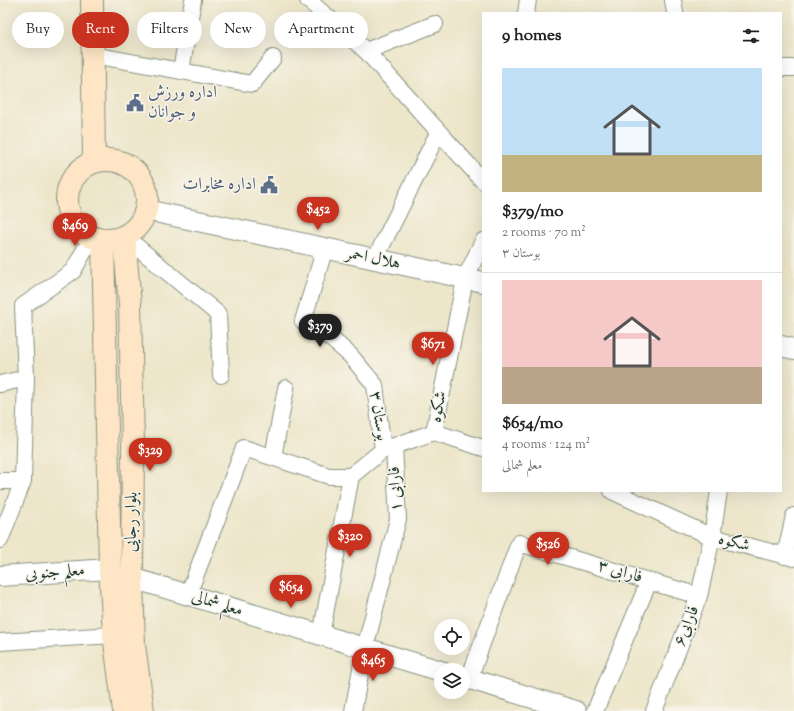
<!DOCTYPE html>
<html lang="en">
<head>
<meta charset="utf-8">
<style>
	:root { --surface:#fff; --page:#f2f2f2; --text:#222; --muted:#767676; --line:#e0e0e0; --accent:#c8321e }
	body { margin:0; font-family:"Sorts Mill Goudy",Amiri,serif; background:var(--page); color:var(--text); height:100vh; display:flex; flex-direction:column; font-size:15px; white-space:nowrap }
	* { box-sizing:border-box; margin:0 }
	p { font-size:13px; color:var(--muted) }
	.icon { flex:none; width:22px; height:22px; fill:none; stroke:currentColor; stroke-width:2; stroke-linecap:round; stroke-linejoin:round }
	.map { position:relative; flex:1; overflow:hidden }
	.drawer { position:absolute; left:482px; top:12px; width:300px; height:480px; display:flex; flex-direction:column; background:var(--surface); border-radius:0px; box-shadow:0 4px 16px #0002 }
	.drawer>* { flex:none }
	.hud { position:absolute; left:12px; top:12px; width:380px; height:36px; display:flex; gap:8px }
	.fabs { position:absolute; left:434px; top:619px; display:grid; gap:8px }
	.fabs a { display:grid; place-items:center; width:36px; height:36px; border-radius:50%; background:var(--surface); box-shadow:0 4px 16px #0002; font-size:20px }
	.price { position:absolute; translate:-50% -34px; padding:0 9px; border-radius:14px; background:var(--accent); color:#fff; font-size:13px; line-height:26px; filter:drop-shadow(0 1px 2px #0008) }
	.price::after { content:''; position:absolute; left:50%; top:24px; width:12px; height:9px; margin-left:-6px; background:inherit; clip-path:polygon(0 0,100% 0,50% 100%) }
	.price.selected { background:#222; color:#fff }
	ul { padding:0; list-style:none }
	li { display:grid; align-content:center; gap:8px; height:212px; padding:0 20px }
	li+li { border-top:1px solid var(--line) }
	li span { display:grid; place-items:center; height:124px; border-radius:0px; color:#555 }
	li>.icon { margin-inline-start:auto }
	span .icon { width:72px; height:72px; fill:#fffc; stroke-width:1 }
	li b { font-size:17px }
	h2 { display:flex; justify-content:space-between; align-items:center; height:48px; padding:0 20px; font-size:17px }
	.tag { padding:0 14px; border-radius:18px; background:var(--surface); box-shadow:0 4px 16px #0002; font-size:14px; line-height:36px }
	.tag.selected { background:var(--accent); color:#fff }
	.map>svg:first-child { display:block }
</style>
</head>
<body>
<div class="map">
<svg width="794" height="711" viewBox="0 0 794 711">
	<rect width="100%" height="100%" fill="#f7f3e8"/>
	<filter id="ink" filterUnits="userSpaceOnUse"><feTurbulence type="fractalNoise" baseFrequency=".025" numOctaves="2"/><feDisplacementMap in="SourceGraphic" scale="8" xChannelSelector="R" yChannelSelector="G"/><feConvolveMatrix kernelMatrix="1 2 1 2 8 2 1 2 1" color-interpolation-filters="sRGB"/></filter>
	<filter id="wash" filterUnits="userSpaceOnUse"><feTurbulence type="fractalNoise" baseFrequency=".012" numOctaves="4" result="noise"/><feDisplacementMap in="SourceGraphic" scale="16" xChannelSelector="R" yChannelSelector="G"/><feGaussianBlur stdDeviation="0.9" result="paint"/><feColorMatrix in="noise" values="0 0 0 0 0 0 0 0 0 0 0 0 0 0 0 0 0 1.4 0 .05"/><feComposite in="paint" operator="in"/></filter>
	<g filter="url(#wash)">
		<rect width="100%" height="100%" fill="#ede6ca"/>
	</g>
	<g filter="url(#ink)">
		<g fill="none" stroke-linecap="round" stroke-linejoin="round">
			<g stroke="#86927f" stroke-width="18">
				<path id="minor" d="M308,0L366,51L483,181
					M673,0L675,13
					M526,13L528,0
					M366,51L435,24
					M104,57L252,84L273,58
					M781,68H794
					M181,71L193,0
					M124,236L218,314L221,375
					M483,241L465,279L434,432L483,448
					M325,248L303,321L328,336L350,355L375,385L383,450
					M375,259L438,133
					M0,384L26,378
					M273,457L286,388
					M0,481H23
					M612,491L712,537L794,558
					M0,540L23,481L26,378L23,306L73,271L92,237
					M785,556L794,516
					M188,595L244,448L329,476H351L383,450L434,432
					M321,635L351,476
					M0,642L114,635
					M469,679L519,543L699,596
					M353,711L365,648L398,519L394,446
					M595,711L649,581
					M654,711L699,596L712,537L719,491"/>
			</g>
			<g stroke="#86927f" stroke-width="22">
				<path id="tertiary" d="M146,210L483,282
					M781,346L794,349
					M0,576L110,569
					M132,578L441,671
					M463,677L576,711"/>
			</g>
			<g stroke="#86927f" stroke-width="24">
				<path id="secondary" d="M92,0L94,161
					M67 200a40 40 0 1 1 80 0a40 40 0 1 1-80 0Z
					M124,236L130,305L133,445L132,578L134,645L143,711
					M103,240L110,569L114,635L124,711"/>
			</g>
			<use href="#minor" stroke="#fff" stroke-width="16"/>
			<use href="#tertiary" stroke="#fff" stroke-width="20"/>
			<use href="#secondary" stroke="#fde5c5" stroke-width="22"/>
		</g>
	</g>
	<defs>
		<g id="civic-bare" transform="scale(1.38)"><path d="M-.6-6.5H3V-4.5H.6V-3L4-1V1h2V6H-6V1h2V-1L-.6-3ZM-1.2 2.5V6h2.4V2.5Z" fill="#5c6f8a" stroke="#f7f3e8" stroke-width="2.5" paint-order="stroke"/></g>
	</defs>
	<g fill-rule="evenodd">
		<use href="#civic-bare" x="135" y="103"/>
		<use href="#civic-bare" x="269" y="185"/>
	</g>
	<g text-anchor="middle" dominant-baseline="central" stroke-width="3" stroke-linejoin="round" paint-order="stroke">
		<g font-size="17" fill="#4e5e75" stroke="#f7f3e8" text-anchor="start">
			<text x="148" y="93">اداره ورزش<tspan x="148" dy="20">و جوانان</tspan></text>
			<text x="256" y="185" text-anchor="end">اداره مخابرات</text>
		</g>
		<g font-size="17" fill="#1f3d34" stroke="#f7f3e8">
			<text transform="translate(373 259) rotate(12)">هلال احمر</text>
			<text transform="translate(439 407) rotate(-79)">شکوه</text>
			<text transform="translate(378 416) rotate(81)">بوستان ٣</text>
			<text transform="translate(396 489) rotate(-93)">فارابی ۱</text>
			<text transform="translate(132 522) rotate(-89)">بلوار رجایی</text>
			<text transform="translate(734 543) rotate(14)">شکوه</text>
			<text transform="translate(620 572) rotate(16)">فارابی ۳</text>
			<text transform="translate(55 573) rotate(-4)">معلم جنوبی</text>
			<text transform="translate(217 604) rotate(17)">معلم شمالی</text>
			<text transform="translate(687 626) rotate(-68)">فارابی۶</text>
		</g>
	</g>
</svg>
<div class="fabs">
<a><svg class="icon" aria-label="locate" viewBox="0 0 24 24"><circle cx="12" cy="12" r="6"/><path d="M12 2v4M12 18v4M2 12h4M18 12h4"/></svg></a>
<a><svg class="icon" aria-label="layers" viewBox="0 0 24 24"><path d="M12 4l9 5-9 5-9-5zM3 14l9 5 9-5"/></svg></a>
</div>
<b class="price" style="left:318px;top:231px">$452</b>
<b class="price" style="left:75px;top:247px">$469</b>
<b class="price selected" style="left:320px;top:348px">$379</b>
<b class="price" style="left:433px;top:366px">$671</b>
<b class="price" style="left:150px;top:472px">$329</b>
<b class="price" style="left:350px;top:558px">$320</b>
<b class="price" style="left:548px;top:566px">$526</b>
<b class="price" style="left:291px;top:609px">$654</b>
<b class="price" style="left:373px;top:682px">$465</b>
<div class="hud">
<a class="tag">Buy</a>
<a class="tag selected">Rent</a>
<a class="tag">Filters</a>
<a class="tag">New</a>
<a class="tag">Apartment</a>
</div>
<section class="drawer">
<h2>9 homes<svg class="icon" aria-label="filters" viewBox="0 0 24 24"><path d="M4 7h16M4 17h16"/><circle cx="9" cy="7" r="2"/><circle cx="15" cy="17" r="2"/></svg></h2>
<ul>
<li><span style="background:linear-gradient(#bfe0f5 70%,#c2b280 0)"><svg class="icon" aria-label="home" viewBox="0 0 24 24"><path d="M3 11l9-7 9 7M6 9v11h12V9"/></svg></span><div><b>$379/mo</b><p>2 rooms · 70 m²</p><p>بوستان ٣</p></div></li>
<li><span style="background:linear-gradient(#f6c9c9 70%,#b9a48a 0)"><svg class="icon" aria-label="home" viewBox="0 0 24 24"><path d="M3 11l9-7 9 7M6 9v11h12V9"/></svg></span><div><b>$654/mo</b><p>4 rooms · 124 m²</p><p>معلم شمالی</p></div></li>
</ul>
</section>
</div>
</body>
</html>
